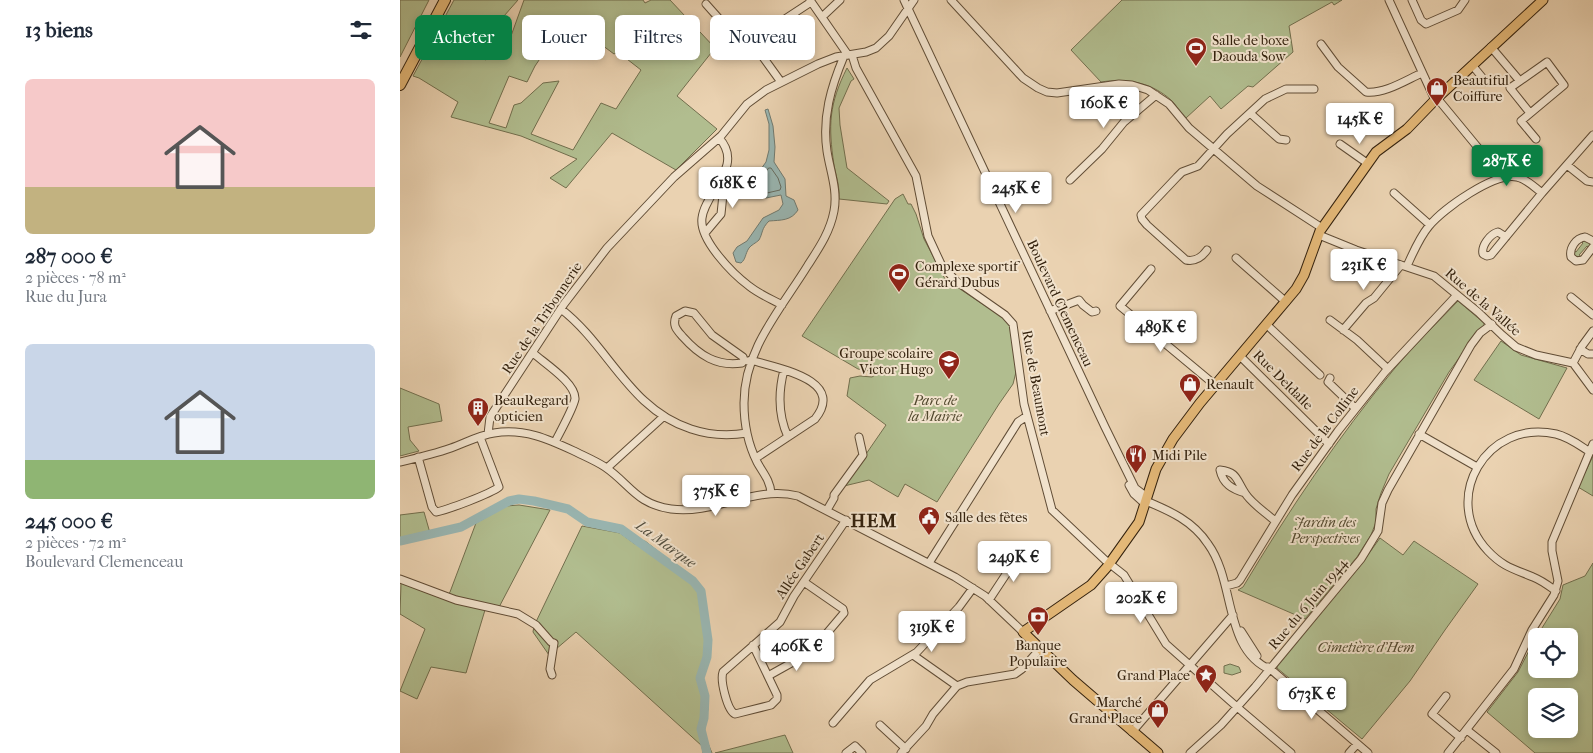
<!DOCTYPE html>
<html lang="fr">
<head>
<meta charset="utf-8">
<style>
	:root { --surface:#fff; --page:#f6f6f7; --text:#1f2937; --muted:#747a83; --accent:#0b8043 }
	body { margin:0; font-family:"IM FELL French Canon",serif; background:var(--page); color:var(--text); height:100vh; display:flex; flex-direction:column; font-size:19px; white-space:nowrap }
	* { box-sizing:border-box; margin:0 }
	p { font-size:16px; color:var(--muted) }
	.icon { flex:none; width:28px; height:28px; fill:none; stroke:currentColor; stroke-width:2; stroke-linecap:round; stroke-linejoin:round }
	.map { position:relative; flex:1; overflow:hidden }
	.drawer { display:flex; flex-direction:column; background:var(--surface); width:400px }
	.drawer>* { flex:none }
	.top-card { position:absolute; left:15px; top:15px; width:475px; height:45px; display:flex; gap:10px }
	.controls { position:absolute; left:1128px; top:628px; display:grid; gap:10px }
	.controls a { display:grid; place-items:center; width:50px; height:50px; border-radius:8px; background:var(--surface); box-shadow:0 2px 8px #0003; font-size:25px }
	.price { position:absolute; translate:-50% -42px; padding:0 11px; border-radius:5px; background:#fff; color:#222; font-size:16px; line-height:32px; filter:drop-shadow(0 1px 2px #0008) }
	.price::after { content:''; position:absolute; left:50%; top:30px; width:15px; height:11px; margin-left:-8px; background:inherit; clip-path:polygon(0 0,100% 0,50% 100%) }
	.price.selected { background:var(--accent); color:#fff }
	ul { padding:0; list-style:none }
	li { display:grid; align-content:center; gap:10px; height:265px; padding:0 25px }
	li span { display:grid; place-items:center; height:155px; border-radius:8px; color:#555 }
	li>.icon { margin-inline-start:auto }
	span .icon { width:90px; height:90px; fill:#fffc; stroke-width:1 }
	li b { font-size:21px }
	h2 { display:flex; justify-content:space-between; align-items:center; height:60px; padding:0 25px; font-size:21px }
	.chip { padding:0 18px; border-radius:8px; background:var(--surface); box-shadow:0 2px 8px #0003; font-size:18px; line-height:45px }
	.chip.selected { background:var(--accent); color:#fff }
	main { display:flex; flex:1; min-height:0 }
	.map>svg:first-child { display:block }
</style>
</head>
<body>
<main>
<section class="drawer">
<h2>13 biens<svg class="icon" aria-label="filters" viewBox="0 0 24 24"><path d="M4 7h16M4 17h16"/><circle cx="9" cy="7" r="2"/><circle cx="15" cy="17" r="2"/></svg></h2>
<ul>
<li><span style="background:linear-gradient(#f6c9c9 70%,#c2b280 0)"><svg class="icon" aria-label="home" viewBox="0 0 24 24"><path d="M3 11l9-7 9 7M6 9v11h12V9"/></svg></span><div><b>287 000 €</b><p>2 pièces · 78 m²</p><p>Rue du Jura</p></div></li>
<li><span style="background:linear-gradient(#c9d6e8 75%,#8fb573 0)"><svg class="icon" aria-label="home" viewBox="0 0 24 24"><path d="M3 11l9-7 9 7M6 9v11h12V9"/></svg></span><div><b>245 000 €</b><p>2 pièces · 72 m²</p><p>Boulevard Clemenceau</p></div></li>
</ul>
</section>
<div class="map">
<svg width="1193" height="753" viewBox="0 0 1193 753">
	<rect width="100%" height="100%" fill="#ead2b1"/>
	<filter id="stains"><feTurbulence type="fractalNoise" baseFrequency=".004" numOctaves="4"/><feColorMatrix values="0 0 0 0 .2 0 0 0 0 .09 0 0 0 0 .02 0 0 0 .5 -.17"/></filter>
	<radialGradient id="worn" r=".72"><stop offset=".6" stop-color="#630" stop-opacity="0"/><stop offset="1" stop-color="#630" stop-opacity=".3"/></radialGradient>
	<path fill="#b1bd8f" stroke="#726f4e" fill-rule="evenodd" d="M0,0H29L0,57Z
		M54,0H118L104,16L91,36L98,40L85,60L100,53L107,47L124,0H243L245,3L251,0H270L315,48L277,96L317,129L276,170L212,133L166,188L150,178L177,159L121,136L51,117L58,102L19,78L13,76ZM167,19L214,54L218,52L241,70L216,109L201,103L173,150L131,134L159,81L143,83L121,103L114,105L106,128L89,123L109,76L127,82L135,66Z
		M722,0H942L934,5L932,2L889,26L893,52L853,87L848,86L821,109L810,96L786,118C780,112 776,105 771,100C751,82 726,78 701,82L671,50Z
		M447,68L454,79L451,81L439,108L440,125L447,168L489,201L487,204L439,199C440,187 436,176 434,165C428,125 429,104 447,68Z
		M503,194L508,204H511L516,214L524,239L545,279L587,307L607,319L610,322L617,368L613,384L599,404L537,502L505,484L498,497L469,480L444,486L486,425L447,396L450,378L460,376L472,377L480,372L458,369L402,336L495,199Z
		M1182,239L1191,243L1190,248L1187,246L1179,255L1182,257L1178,259L1172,252L1173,250L1176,252L1183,243L1180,240Z
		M1058,301L1084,323V326L1077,333L1049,372L989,474L981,493L976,509V522L971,535L957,557L905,619L838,590L843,587C889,510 938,437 995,368C1015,344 1037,323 1058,301Z
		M1101,341L1121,355L1167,368L1139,419L1074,380Z
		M0,388L39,404L42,421L8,427L10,440L19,451L0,456Z
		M1193,456V496L1178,487Z
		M119,505L150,510L97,611L85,610L66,673L31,667L17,699L0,691L25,629L0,614L1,583L45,599L50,592L76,523L106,506Z
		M24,512L30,533L0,539V515Z
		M182,526L220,533L235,544L245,541L300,584L305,603L310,652L303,679L308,708L304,734L312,753H303L302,746L176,632L149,655L133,632L134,626Z
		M980,538L1003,555L1014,541L1078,584L1045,630L1010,681L962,739L877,668V666L960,566Z
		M1193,563V753H1135L1087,712L1118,672L1136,637V669H1169V636H1137L1160,599L1163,585L1185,576ZM1136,696H1169V729H1136Z
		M830,664L839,667L841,672L832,675L824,673V666Z
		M385,735L393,753H315Z"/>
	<path fill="#99b6b2" stroke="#707a70" d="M368,109L373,126L375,147L374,162L385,179L386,196L394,200L398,210C391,221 381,220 369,221C361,229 363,233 359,240C356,243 351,245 349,248C345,254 346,259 341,263L336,262L333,253L337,247L347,241L363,218L379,210L383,204L381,195L366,198L358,194L355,187L356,176L366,162L369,150V124L365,110Z"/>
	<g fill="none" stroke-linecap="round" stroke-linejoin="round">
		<path stroke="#666c60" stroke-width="1" d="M369,168H371L378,178L381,187L380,190L367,193L361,189L360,181Z"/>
		<path stroke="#99b6b2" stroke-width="9" d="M0,541L61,527L109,501L119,499L134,501L168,509L187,522L221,529L293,581L301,591L308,640L307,657L300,678L305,696L304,718L301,729L307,753"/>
		<g stroke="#614d36" stroke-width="9">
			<path id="minor" d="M410,0L448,55
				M504,0L705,427L735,488L747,497
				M551,0L623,78L638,88L647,92L657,93L719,84L732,85L748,90L769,104L789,128L857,186L922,228
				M989,0L1035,100
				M1012,0L1021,20L1026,24L1058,10L1065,0
				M306,4L322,22L335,24L342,28L381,82
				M422,17L440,0
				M379,23L411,2
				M921,44L938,67L966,92C985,94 1006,80 1022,73
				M1091,47L1119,80
				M452,55L456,68L516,176L528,236L541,264L555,280L605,315L613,324L624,404L652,510L705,560L724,575L766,644L837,707L891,753
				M1072,65L1086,82
				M1037,98L1084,155
				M850,113L879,139L886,140
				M1130,113L1110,88L1147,62L1164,85L1121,121L1136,139
				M319,138C345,166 305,192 302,218C299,240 333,274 349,286C359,294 371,299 382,305
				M940,144L967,163
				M1167,165L1187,181L1193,182
				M1107,176L1124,154
				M670,180L702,149L724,122L756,95
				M994,193L1030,225
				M305,233L321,214L325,175
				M919,235L956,250L1034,276L1078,312L1102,335L1116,347L1136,355L1173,363L1193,390
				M1106,237L1098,232C1090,234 1081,246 1083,254L1087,256L1091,255L1142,193
				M1193,241L1185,237C1176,238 1169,248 1171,257L1176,261L1183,260L1193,247
				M807,250C802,257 796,262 786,260L747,225L742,219L741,215L777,177L782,172L798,166L827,134L865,99L886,89H914
				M836,258L886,302
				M1007,266C1013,253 1019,238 1029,226C1043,209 1094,172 1117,177C1127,179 1134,187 1142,193L1193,135
				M751,269L720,306L815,385
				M1171,297L1193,315
				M161,309C209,346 229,409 291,429C309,435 329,436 347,433
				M650,311L679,300L683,305L692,312L696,311
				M930,320L957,340L988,369
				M867,325L920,375
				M943,330L966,303L974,298L1001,265
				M1180,349L1188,354H1193
				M133,353C144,363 176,383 175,399C173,409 160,432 155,442
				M840,356L929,444
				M344,360L342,363C317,367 299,355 283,337C277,330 272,326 276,316L285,311L294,313L312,335L343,357L344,360L351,362
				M351,360C375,368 447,379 415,419L356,458
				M1173,363L1182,346L1193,331
				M384,370C378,393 378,415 388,437
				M930,378L928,382L955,408
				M88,434L90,417L164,304L207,248L274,177L321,136L347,104L366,90L418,64L436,57L466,52L476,48L489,36L514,0
				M1019,434L1077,467
				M18,457L32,507L36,512C47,510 90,494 99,487L80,437
				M0,462C17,458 34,454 51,448C65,443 80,435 94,433C124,428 148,439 174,451C184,456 196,461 205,467C230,484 236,504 271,509C315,515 354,485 398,496L555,577L585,596L623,632
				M207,468L263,417
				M729,485L734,494L745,504
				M371,493C370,480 363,473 357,462C348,444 344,423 344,403C344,349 381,309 408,265C419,248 430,232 434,211C438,190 430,171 427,151C422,117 431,87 444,56
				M845,493C832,489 823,484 820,470C838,472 836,480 845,493C851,503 866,513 875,521
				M746,501C770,511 793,521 808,544C836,582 823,650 871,670
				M427,510L434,498V495L463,455L459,437
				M529,563L618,422L627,416
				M0,579L56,600L118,614L136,625L151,642L154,643L150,669L152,675
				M826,586L837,583L840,580L892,495L938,431L985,372L1057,295
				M1156,591C1149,586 1141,580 1133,577C1114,569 1103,567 1088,551C1039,499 1087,418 1156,434C1169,437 1179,445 1190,452
				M589,600L620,553
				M841,631L857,656
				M353,645L377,695V699L371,705L335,714C327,710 320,680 323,672L380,622L394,596L446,520
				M513,655L557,686
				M868,667L968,753
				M368,676L411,652L444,613L443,609L404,582
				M1046,696L1032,714L1061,738
				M433,723L470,680L517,652L559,607L573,588
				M480,725L506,749
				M1067,730L1096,753
				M732,732L833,615
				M446,753L455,746L462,753
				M501,753L526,726L533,714L557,686L567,682L615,674L622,669L640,649
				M790,753L821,725L855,687L961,559L978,531L982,503L988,490L1071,345L1080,333L1092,324
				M949,753L957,744
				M1048,753L1114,669L1132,630L1154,595L1158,581L1152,551V542L1193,444"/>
		</g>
		<g stroke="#33210d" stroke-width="11">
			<path id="major" d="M758,753L673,680L623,632L691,585L707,567L739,522L756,469L773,439L800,403L896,289L904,275L920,231L976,152L1007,129L1035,100L1143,0"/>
		</g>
		<g stroke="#33210d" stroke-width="12">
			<path id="highway" d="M0,85L45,0"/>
		</g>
		<use href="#minor" stroke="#f1e2cc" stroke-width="7"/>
		<use href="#major" stroke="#e5b978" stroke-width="9"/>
		<use href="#highway" stroke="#e5b978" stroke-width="10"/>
	</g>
	<defs>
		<g id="stadium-pin" transform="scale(1.125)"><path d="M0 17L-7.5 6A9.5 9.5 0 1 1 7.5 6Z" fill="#8f2418" stroke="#f1e2cc"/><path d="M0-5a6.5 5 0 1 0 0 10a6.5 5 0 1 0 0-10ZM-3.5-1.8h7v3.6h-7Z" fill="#fff"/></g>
		<g id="shop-pin" transform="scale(1.125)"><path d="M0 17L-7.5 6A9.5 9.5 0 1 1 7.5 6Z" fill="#8f2418" stroke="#f1e2cc"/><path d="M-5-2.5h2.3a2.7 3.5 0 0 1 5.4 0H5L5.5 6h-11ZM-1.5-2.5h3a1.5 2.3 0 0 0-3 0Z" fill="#fff"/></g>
		<g id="school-pin" transform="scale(1.125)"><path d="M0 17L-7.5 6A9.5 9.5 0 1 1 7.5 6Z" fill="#8f2418" stroke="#f1e2cc"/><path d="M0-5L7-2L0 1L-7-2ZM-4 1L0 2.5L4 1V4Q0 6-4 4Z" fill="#fff"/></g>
		<g id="building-pin" transform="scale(1.125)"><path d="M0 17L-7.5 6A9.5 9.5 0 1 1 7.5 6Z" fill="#8f2418" stroke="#f1e2cc"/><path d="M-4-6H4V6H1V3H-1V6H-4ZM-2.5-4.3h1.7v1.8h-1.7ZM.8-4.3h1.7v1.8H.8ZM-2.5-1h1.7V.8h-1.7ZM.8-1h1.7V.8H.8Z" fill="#fff"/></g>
		<g id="restaurant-pin" transform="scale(1.125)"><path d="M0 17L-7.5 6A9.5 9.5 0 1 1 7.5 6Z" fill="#8f2418" stroke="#f1e2cc"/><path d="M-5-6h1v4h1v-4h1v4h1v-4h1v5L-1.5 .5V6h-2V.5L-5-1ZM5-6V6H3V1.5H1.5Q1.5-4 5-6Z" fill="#fff"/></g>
		<g id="civic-pin" transform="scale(1.125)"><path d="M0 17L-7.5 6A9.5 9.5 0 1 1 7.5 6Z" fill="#8f2418" stroke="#f1e2cc"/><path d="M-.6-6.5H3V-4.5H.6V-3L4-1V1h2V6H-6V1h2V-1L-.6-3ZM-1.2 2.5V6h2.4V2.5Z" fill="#fff"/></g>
		<g id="bank-pin" transform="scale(1.125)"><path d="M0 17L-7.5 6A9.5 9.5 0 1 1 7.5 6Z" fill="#8f2418" stroke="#f1e2cc"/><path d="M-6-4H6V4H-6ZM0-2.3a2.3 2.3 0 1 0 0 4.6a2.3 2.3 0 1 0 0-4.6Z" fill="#fff"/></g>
		<g id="sight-pin" transform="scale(1.125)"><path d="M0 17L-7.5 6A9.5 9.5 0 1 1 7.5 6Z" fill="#8f2418" stroke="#f1e2cc"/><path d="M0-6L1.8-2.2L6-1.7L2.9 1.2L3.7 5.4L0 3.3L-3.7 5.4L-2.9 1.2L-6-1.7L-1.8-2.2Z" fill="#fff"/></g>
	</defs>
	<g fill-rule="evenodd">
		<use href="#stadium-pin" x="796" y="48"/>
		<use href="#shop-pin" x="1037" y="88"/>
		<use href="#stadium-pin" x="499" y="274"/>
		<use href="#school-pin" x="549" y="361"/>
		<use href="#shop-pin" x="790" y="384"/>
		<use href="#building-pin" x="78" y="408"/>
		<use href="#restaurant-pin" x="736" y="455"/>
		<use href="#civic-pin" x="529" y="517"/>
		<use href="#bank-pin" x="638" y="617"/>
		<use href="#sight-pin" x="806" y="675"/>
		<use href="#shop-pin" x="758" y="710"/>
	</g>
	<g text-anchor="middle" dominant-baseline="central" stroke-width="4" stroke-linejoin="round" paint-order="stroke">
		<g font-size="14" fill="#33210d" stroke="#f1e2cc" text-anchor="start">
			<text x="812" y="40">Salle de boxe<tspan x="812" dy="16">Daouda Sow</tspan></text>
			<text x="1053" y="80">Beautiful<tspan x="1053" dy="16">Coiffure</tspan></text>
			<text x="515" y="266">Complexe sportif<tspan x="515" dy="16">Gérard Dubus</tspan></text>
			<text x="533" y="353" text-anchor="end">Groupe scolaire<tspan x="533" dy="16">Victor Hugo</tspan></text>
			<text x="806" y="384">Renault</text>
			<text x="94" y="400">BeauRegard<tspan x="94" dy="16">opticien</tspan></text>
			<text x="752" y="455">Midi Pile</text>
			<text x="545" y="517">Salle des fêtes</text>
			<text x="638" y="645" text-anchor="middle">Banque<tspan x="638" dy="16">Populaire</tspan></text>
			<text x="790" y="675" text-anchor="end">Grand Place</text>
			<text x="742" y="702" text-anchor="end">Marché<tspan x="742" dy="16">Grand Place</tspan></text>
		</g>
		<g font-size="14" fill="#33210d" stroke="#f1e2cc">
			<text transform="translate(1083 302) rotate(41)">Rue de la Vallée</text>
			<text transform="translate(660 303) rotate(65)">Boulevard Clemenceau</text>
			<text transform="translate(142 318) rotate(-56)">Rue de la Tribonnerie</text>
			<text transform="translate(883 380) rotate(45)">Rue Deldalle</text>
			<text transform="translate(636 383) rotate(80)">Rue de Beaumont</text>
			<text transform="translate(925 429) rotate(-53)">Rue de la Colline</text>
			<text transform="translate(400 566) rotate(-56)">Allée Gabert</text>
			<text transform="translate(908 604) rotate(-50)">Rue du 6 Juin 1944</text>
		</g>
		<g font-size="14" font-style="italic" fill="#52482e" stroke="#f1e2cc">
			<text x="535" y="400">Parc de<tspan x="535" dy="16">la Mairie</tspan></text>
			<text x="925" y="522">Jardin des<tspan x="925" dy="16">Perspectives</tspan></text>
			<text x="966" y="647">Cimetière d'Hem</text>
		</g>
		<g font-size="15" font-style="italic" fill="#524e3f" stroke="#f1e2cc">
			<text transform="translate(266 544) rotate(36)">La Marque</text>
		</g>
		<g font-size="19" font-weight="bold" letter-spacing="1" fill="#33210d" stroke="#f1e2cc">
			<text x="474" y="521">HEM</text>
		</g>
	</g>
	<rect width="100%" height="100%" filter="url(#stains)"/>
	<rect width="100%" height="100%" fill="url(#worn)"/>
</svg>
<div class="controls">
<a><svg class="icon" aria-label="locate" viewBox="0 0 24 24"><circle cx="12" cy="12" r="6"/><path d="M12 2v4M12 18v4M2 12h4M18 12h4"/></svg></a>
<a><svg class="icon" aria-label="layers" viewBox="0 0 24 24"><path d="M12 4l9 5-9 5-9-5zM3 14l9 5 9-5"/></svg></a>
</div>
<b class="price" style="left:704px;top:129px">160K €</b>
<b class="price" style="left:960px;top:145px">145K €</b>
<b class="price selected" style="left:1107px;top:187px">287K €</b>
<b class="price" style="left:333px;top:209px">618K €</b>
<b class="price" style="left:616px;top:214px">245K €</b>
<b class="price" style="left:964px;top:291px">231K €</b>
<b class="price" style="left:761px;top:353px">489K €</b>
<b class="price" style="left:316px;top:517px">375K €</b>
<b class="price" style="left:614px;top:583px">249K €</b>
<b class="price" style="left:741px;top:624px">202K €</b>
<b class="price" style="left:532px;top:653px">319K €</b>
<b class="price" style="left:397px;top:672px">406K €</b>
<b class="price" style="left:912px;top:720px">673K €</b>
<div class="top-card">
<a class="chip selected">Acheter</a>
<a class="chip">Louer</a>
<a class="chip">Filtres</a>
<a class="chip">Nouveau</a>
</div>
</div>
</main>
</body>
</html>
